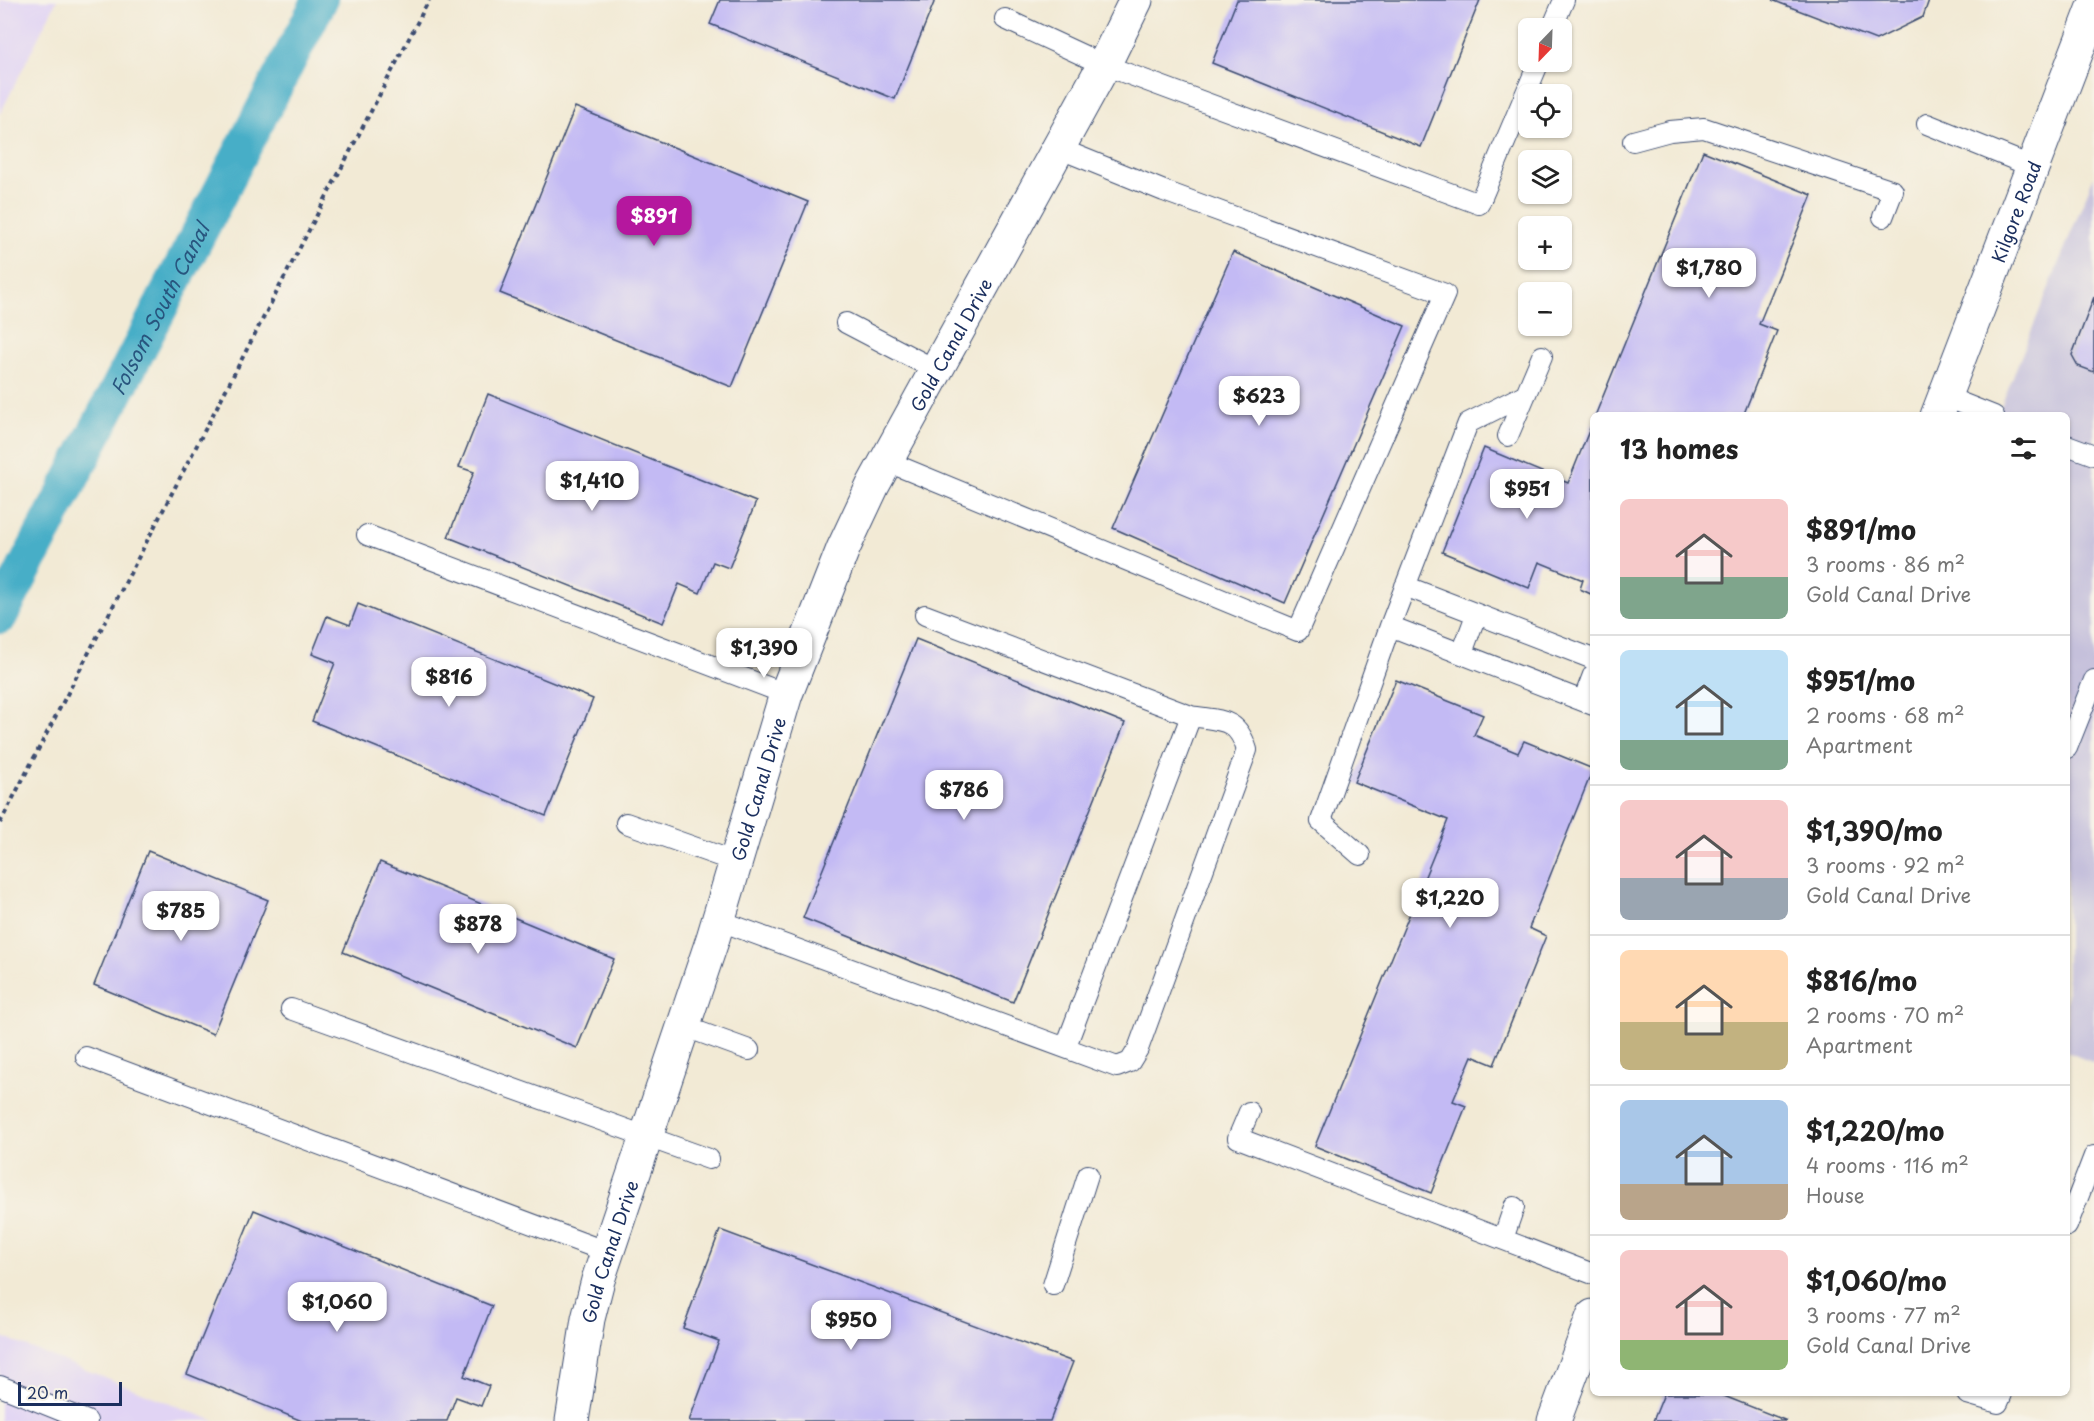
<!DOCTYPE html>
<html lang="en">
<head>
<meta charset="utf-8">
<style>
	:root { --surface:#fff; --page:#f6f6f6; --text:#222; --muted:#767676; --line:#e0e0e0; --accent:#b5179e }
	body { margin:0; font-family:"Playpen Sans",sans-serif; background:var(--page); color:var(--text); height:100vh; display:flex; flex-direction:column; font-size:22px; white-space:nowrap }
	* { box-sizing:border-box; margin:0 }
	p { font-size:20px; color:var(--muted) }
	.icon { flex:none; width:33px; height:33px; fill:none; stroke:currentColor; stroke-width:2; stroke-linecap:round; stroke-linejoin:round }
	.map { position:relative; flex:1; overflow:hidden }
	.sheet { position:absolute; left:1590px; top:412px; width:480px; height:984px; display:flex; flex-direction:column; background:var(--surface); border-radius:9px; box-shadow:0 2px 4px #0004 }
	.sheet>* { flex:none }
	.needle { width:39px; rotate:203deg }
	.fabs { position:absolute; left:1518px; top:18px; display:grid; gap:12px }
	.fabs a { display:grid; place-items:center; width:54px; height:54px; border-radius:9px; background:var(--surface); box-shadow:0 2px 4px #0004; font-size:30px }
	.scale { position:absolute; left:18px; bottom:15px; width:104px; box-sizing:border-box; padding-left:6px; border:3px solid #1b2f5e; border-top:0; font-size:16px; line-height:21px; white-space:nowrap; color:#1b2f5e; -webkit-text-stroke:4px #f7f3e8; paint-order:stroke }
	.price { position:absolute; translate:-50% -51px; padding:0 14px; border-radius:12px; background:#fff; color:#222; font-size:20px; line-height:39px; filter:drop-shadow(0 2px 3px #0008) }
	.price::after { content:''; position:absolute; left:50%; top:36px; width:18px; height:14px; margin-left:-9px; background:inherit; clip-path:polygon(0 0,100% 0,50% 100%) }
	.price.selected { background:var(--accent); color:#fff }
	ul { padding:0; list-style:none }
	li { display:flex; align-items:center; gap:18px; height:150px; padding:0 30px }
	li+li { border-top:2px solid var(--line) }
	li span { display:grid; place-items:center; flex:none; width:168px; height:120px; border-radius:9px; color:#555 }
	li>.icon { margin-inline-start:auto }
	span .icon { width:72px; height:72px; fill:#fffc; stroke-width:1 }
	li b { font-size:26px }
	h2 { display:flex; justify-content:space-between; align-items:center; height:72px; padding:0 30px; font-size:26px }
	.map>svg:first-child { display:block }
</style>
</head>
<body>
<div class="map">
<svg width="2094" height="1421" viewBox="0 0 2094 1421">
	<rect width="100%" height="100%" fill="#f7f3e8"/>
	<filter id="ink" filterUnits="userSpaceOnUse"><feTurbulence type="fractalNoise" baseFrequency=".0167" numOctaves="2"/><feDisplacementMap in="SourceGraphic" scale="12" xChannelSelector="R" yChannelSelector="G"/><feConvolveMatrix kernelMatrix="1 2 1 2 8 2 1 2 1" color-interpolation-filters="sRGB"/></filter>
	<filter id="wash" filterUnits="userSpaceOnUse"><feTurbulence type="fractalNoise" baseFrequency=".008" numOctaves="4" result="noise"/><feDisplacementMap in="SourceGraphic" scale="24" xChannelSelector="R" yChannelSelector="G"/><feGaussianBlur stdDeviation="1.35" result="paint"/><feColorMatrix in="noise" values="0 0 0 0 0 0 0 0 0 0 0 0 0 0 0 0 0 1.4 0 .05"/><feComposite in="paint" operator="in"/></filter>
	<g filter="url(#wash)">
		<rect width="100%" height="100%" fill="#f2ead5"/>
		<path fill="#e1d4f4" d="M0,0H57L0,114Z
			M0,1336L197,1414L215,1421H0Z"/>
		<path fill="#c5c0db" d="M2094,176V1063L2067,1052V416H1997Z"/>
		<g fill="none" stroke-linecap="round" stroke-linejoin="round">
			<path stroke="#47aec7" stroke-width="36" id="s1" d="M0,616L320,0"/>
		</g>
		<g id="blocks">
			<path fill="#c3baf4" d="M720,0H935L895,99L710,24Z
				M1237,0H1480L1421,147L1212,63Z
				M1772,0H1929L1923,17L1876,40Z
				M575,107L808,202L732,387L500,293Z
				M1703,151L1812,195L1759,324L1777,331L1743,416H1595Z
				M1233,252L1405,326L1285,603L1113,528Z
				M2094,297V372L2078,366L2072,355Z
				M488,394L756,502L729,568L713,562L700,593L679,584L663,623L448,537L474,472L459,467Z
				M1593,421V595L1580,589L1583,580L1539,562L1529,588L1442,552L1484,448L1568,483Z
				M358,604L593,699L546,816L312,721L335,663L312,654L327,616L350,625Z
				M916,639L1125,723L1013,1002L803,918Z
				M1396,680L1483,715L1474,735L1518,753L1524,741L1593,769L1529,928L1546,936L1494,1065L1472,1056L1453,1101L1466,1106L1431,1193L1315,1146L1448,820L1354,782Z
				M148,851L268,900L213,1034L94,985Z
				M380,862L614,959L577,1048L343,952Z
				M254,1210L492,1306L464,1376L489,1386L481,1406L456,1397L447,1421H302L187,1374Z
				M720,1230L1073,1362L1050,1421H689L719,1341L683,1328Z
				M1664,1394H1719L1787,1421H1653Z"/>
		</g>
	</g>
	<g filter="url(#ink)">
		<use href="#blocks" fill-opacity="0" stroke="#3b4b70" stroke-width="1.5"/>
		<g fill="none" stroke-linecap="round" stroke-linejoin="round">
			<g stroke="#3b4b70" stroke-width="22">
				<path id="service" d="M1005,19L1104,65L1479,204L1539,62
					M1552,28L1564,0
					M1927,124L2033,167
					M1633,141L1670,131L1704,128L1893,191L1883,217
					M846,323L936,370
					M1944,396L1994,416
					M1508,436L1542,356
					M2067,445L2094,455
					M886,461L1298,631L1445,294L1164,191L1058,148
					M367,535L786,694
					M1405,586L1593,659
					M1390,626L1593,705
					M1462,653L1476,615
					M1583,701L1593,675
					M2067,748L2094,680
					M626,823L736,862
					M1360,855L1321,821L1390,626L1468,423L1526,394
					M718,920L1117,1067L1130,1062L1138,1049L1247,750C1237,717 1221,721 1191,716L925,615
					M291,1009L709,1159
					M683,1026L749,1050
					M1066,1046L1191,716
					M86,1057L607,1252
					M1249,1112L1238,1138L1593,1274
					M2067,1226L2094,1156
					M1503,1239L1514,1207
					M1053,1285L1088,1175
					M0,1386L87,1421
					M1967,1394L1998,1403L2002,1394"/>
			</g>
			<g stroke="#3b4b70" stroke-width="35">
				<g id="minor">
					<path id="s2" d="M572,1421L588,1319L598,1280L713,938L786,694L843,549L873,485L1104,65L1136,0"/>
				</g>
			</g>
			<g stroke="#3b4b70" stroke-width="35">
				<g id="tertiary">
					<path id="s3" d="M1937,416L2094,7"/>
					<path d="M1554,1421L1593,1316"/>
				</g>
			</g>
			<path stroke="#3b4b70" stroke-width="4" stroke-dasharray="4.5 4.5" stroke-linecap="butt" d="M0,823L429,0"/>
			<use href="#service" stroke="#fff" stroke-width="20"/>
			<use href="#minor" stroke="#fff" stroke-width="33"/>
			<use href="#tertiary" stroke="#fff" stroke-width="33"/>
		</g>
	</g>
	<g text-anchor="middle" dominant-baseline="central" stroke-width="4.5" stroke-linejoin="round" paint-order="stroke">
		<g font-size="18" fill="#1b2f5e" stroke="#f7f3e8">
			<text stroke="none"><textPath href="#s3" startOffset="219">Kilgore Road</textPath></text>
			<text stroke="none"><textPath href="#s2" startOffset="1146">Gold Canal Drive</textPath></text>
			<text stroke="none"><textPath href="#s2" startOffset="660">Gold Canal Drive</textPath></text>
			<text stroke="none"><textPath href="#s2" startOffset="174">Gold Canal Drive</textPath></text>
		</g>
		<g font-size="20" font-style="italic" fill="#28557e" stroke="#f7f3e8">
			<text stroke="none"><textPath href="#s1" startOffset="346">Folsom South Canal</textPath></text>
		</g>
	</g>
</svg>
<div class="fabs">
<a><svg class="needle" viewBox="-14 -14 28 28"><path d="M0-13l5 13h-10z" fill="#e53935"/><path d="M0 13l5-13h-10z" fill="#767676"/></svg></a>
<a><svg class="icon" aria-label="locate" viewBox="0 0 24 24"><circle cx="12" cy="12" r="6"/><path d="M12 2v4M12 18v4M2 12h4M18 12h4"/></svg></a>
<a><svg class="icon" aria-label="layers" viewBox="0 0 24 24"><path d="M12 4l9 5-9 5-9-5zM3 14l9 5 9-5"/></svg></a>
<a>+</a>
<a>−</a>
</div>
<div class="scale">20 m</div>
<b class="price selected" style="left:654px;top:247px">$891</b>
<b class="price" style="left:1709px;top:299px">$1,780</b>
<b class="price" style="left:1259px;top:427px">$623</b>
<b class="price" style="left:592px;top:512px">$1,410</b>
<b class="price" style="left:1527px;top:520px">$951</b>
<b class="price" style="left:764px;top:679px">$1,390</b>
<b class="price" style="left:449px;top:708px">$816</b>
<b class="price" style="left:964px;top:821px">$786</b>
<b class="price" style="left:1450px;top:929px">$1,220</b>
<b class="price" style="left:181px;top:942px">$785</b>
<b class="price" style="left:478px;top:955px">$878</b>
<b class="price" style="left:337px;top:1333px">$1,060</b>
<b class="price" style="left:851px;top:1351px">$950</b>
<section class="sheet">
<h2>13 homes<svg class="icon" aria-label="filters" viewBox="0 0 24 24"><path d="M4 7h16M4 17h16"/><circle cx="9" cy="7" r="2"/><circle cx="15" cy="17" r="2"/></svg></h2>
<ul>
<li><span style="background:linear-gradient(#f6c9c9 65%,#7fa58c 0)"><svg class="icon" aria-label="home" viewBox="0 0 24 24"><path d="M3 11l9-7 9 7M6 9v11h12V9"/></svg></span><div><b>$891/mo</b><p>3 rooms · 86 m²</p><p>Gold Canal Drive</p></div></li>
<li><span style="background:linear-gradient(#bfe0f5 75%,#7fa58c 0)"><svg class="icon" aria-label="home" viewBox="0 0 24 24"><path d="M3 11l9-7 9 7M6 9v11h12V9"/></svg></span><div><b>$951/mo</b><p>2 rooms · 68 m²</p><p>Apartment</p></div></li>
<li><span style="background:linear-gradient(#f6c9c9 65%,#9aa5b1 0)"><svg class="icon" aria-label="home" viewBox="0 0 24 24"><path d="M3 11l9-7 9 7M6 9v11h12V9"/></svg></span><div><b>$1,390/mo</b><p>3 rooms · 92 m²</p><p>Gold Canal Drive</p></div></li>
<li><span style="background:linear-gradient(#ffd9b3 60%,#c2b280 0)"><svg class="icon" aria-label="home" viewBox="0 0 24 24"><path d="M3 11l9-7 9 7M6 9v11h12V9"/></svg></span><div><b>$816/mo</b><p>2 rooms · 70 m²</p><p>Apartment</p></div></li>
<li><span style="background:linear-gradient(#a9c7e8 70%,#b9a48a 0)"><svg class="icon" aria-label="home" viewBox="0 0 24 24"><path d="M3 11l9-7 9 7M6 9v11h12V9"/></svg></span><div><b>$1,220/mo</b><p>4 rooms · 116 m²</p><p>House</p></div></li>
<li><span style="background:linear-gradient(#f6c9c9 75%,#8fb573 0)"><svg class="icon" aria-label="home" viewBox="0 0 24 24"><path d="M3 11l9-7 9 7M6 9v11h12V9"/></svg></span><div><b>$1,060/mo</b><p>3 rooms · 77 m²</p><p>Gold Canal Drive</p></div></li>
</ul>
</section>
</div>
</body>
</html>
